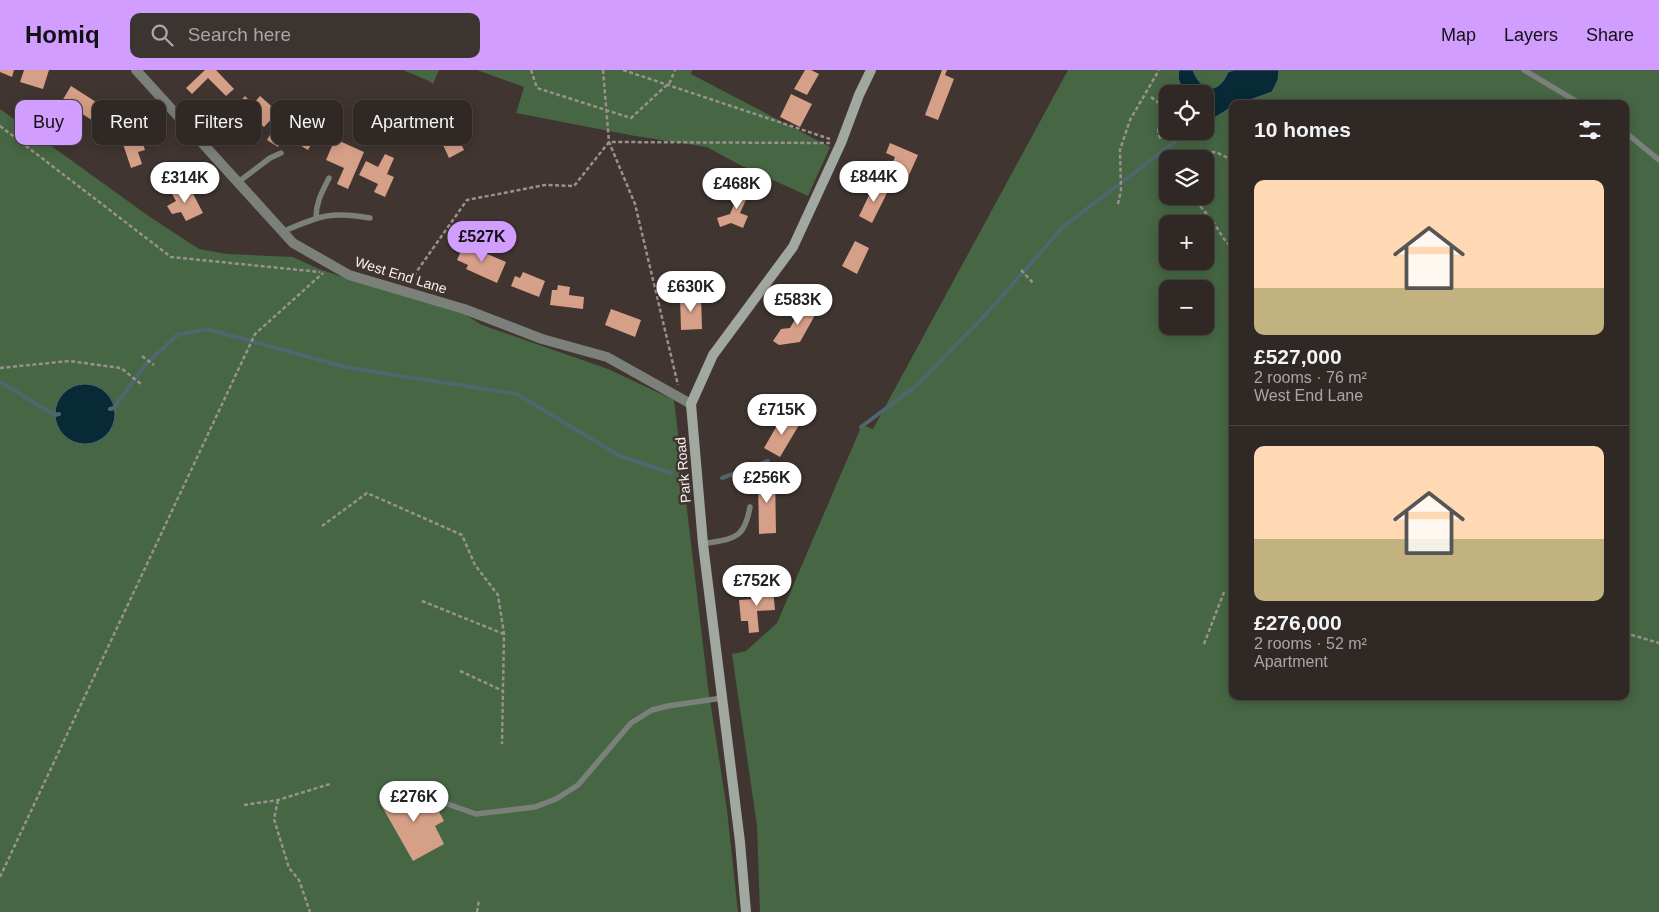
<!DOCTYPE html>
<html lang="en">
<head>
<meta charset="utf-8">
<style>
	:root { --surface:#302824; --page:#3c3431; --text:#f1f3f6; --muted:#a8a6a6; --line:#4b4441; --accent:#d19dfe }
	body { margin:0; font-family:Helvetica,sans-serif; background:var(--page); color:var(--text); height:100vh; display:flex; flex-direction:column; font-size:19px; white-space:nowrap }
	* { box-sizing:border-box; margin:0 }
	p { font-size:16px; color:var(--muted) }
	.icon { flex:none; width:28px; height:28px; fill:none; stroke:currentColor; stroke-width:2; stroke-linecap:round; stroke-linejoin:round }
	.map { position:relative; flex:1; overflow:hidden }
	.side { position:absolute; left:1229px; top:30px; width:400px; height:600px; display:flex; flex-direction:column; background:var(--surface); border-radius:10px; box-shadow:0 2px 12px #0003,0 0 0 1px var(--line) }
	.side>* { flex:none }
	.top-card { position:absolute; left:15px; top:30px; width:475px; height:45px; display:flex; gap:10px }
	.tools { position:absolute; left:1159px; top:15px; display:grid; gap:10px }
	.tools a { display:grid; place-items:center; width:55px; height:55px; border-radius:10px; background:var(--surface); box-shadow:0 2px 12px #0003,0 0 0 1px var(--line); font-size:25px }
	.price { position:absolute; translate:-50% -42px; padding:0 11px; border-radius:18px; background:#fff; color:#222; font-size:16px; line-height:32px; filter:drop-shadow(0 1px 2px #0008) }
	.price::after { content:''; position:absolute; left:50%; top:30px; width:15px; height:11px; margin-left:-8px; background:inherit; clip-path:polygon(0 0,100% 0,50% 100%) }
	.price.active { background:var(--accent); color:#111 }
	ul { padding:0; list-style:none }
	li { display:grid; align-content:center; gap:10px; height:265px; padding:0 25px }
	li+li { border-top:1px solid var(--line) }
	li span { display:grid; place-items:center; height:155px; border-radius:10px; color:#555 }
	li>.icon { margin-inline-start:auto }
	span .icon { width:90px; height:90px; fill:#fffc; stroke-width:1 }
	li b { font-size:21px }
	h2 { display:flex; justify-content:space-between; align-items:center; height:60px; padding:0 25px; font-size:21px }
	.pill { padding:0 18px; border-radius:10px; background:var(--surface); box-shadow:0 2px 12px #0003,0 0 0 1px var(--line); font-size:18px; line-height:45px }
	.pill.active { background:var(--accent); color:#111 }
	header { display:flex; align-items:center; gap:30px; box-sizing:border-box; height:70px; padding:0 25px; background:var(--accent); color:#111 }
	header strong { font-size:24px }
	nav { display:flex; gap:28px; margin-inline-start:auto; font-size:18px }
	.search { width:350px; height:45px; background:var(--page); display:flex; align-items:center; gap:12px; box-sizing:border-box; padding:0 18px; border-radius:10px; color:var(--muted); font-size:19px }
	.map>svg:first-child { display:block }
</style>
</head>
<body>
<header>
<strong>Homiq</strong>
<div class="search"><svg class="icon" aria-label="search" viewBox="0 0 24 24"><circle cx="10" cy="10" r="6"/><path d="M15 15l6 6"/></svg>Search here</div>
<nav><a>Map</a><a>Layers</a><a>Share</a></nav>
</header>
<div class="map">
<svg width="1659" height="842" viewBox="0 0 1659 842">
	<rect width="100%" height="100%" fill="#403530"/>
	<path fill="#466644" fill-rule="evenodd" d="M403,0H439L433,14L429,11Z
		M477,0H692L691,4L830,77L808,126L738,94L707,77L635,66L516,43L524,17Z
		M1068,0H1659V842H760L757,756L732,584L746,581L777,553L862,355L873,359ZM1168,24H1205V61H1168ZM1232,34H1625V626H1232ZM1168,89H1205V126H1168ZM1168,154H1205V191H1168ZM1168,219H1205V256H1168Z
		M0,39L150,147L199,179L227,184L293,187L319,199L369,216L395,217L461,242L482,255L608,299L674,330L708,617L727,740L738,842H0Z"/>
	<path fill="#072a36" stroke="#50666e" d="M1179,0H1193C1201,22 1218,26 1228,2L1234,0H1279L1278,10L1272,22L1239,34H1232V37L1214,48L1205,51V24H1184L1178,8Z
		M55 344a30 30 0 1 1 60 0a30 30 0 1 1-60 0Z"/>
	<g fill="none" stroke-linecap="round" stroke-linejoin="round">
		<path stroke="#50666e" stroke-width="4" d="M0,312L55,345L59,344
			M110,339L114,338L145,295L177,265L207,259L345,297L517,324L620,386L671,403
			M861,357L916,316L987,243L1063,157L1189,61
			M722,408L768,391"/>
	</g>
	<path fill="#d69f87" d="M0,0H14L12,7L0,2Z
		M24,0H49L43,19L20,12Z
		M205,0H216L234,19L226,26L208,8L192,24L186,18Z
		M805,0H811L819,4L807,25L794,19Z
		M942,0H947L945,5L954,9L938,50L925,45Z
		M71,16L107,39L98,54L62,31Z
		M791,24L812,34L800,57L780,47Z
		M245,26L253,34L260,26L278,42L264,57L247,42L239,50L230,42Z
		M437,45L441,54L449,50L464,80L449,88L437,62L426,67L419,54Z
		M280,48L292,54L295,49L318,62L308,80L284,66L278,77L267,70Z
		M122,53L128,72L141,68L145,80L138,82L142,94L131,98L122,71L105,76L100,60Z
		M335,69L364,82L348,119L337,114L344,98L326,90Z
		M890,73L918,85L905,114L887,106L895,87L886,83Z
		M385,84L394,88L387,104L394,107L385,127L374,122L378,114L359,105L366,91L378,97Z
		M875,113L889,119L872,153L859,146Z
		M753,114L740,143L748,146L743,158L731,153L720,157L717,148L730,144L742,116Z
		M189,116L203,143L186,151L181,142L172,144L167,136L176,131L172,124Z
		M855,171L869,178L857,204L842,196Z
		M464,174L506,192L497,213L466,199L468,195L457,190Z
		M523,202L545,211L539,227L511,216L515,206L520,208Z
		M558,215L570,217L569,225L584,227L583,239L550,235L552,220H557Z
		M680,226H701L702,259L681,260Z
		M806,230L819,238L800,272L779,275L773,271L781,259L790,258Z
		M611,239L641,250L635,267L605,255Z
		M783,345L799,355L780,387L764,378Z
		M775,404L776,463L759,464L758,405Z
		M773,518L775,540L757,541L759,562L749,563L748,551H741L739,530L754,529L753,519Z
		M412,715L426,742L436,736L444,751L435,756L444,774L413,791L380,733Z"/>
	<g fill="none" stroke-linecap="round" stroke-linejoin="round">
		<path stroke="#9a918d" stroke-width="2.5" stroke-dasharray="4 2.5" stroke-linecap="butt" d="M531,0L537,18L631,48L670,12L675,0
			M603,0L609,72L635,134L678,315
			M623,0L830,69
			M1151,27L1159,33L1165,40C1161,53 1154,59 1162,71
			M0,56L171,187L320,202
			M1168,98L1164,88L1216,82L1232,90
			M1192,126L1214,153L1224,169L1232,178
			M1118,134L1121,120L1120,80L1130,50L1159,0
			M1021,200L1034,214
			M410,211L467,130L545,115L574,116L609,72L830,73
			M142,286L154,295
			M0,298L69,291L121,298L141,314
			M322,456L367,423L462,465L475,495L498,525L504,564L502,674
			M422,531L504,564
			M1625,563L1659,573
			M1204,574L1224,522
			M460,601L503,621
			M278,730L274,749L289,798L299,810L310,842
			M244,735L278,730L330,714
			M0,807L255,264L323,203
			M477,842L479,830"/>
		<path stroke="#7b807b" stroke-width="5.5" d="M1524,0L1581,34
			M1625,62L1659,90
			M237,113L270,88L281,83
			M316,148C316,132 322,122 329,108
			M282,162C319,146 330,141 370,148
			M703,474C733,468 744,471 750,437
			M439,731L476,744L535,737L556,729L578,715L631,653L652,640L668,636L722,628"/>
		<path stroke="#7b807b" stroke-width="10" d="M136,0L293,173L349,205L464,239L542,269L607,287L691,334"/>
		<path stroke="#a1a8a1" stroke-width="10" d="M746,842L740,772L703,474L691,334L713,285L793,177L841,73L859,25L871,0"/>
	</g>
	<g text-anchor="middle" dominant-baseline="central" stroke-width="5" stroke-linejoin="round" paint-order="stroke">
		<g font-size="14" fill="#faf2ef" stroke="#403530">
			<text transform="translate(401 205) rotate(17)">West End Lane</text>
			<text transform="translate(683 400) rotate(-95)">Park Road</text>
		</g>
	</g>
</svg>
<div class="tools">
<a><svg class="icon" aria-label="locate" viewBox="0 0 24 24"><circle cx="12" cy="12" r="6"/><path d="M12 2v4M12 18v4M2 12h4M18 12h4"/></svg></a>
<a><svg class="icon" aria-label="layers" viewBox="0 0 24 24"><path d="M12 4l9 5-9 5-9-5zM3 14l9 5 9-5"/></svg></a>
<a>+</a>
<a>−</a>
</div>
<b class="price" style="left:874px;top:133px">£844K</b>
<b class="price" style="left:185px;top:134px">£314K</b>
<b class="price" style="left:737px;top:140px">£468K</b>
<b class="price active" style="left:482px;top:193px">£527K</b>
<b class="price" style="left:691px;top:243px">£630K</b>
<b class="price" style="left:798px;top:256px">£583K</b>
<b class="price" style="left:782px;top:366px">£715K</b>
<b class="price" style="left:767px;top:434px">£256K</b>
<b class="price" style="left:757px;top:537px">£752K</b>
<b class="price" style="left:414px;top:753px">£276K</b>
<div class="top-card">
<a class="pill active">Buy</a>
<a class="pill">Rent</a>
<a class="pill">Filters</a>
<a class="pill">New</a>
<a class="pill">Apartment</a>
</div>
<section class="side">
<h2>10 homes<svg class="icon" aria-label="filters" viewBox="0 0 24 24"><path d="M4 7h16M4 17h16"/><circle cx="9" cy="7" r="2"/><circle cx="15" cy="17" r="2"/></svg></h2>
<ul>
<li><span style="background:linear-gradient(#ffd9b3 70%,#c2b280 0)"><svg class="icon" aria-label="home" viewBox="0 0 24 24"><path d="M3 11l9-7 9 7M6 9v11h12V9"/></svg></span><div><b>£527,000</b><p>2 rooms · 76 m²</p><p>West End Lane</p></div></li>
<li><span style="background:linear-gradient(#ffd9b3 60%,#c2b280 0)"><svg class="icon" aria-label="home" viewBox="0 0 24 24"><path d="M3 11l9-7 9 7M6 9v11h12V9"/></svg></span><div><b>£276,000</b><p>2 rooms · 52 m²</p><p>Apartment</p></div></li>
</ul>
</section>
</div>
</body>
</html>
